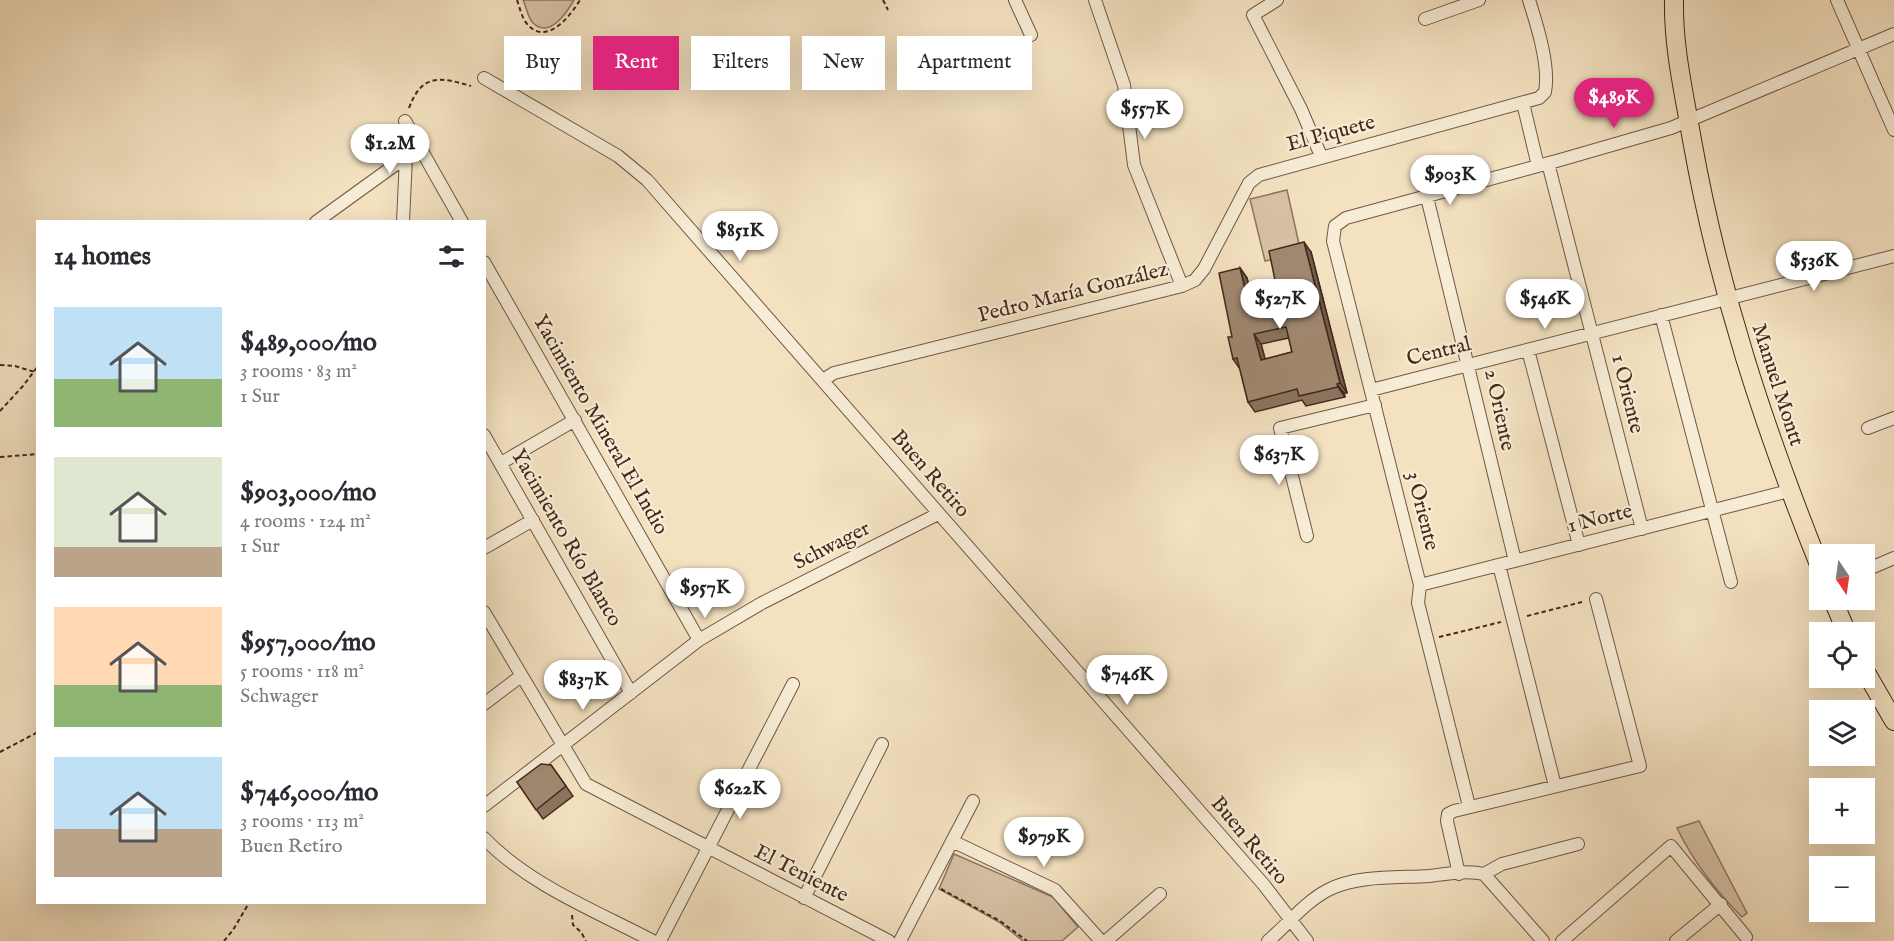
<!DOCTYPE html>
<html lang="en">
<head>
<meta charset="utf-8">
<style>
	:root { --surface:#fff; --page:#f2f2f3; --text:#2b2b33; --muted:#7c7c81; --accent:#db2777 }
	body { margin:0; font-family:"IM FELL English",serif; background:var(--page); color:var(--text); height:100vh; display:flex; flex-direction:column; font-size:22px; white-space:nowrap }
	* { box-sizing:border-box; margin:0 }
	p { font-size:20px; color:var(--muted) }
	.icon { flex:none; width:33px; height:33px; fill:none; stroke:currentColor; stroke-width:2; stroke-linecap:round; stroke-linejoin:round }
	.map { position:relative; flex:1; overflow:hidden }
	.details { position:absolute; left:36px; top:220px; width:450px; height:684px; display:flex; flex-direction:column; background:var(--surface); border-radius:0px; box-shadow:0 6px 24px #0002 }
	.details>* { flex:none }
	.banner { position:absolute; left:504px; top:36px; width:570px; height:54px; display:flex; gap:12px }
	.needle { width:39px; rotate:167deg }
	.fabs { position:absolute; left:1809px; top:544px; display:grid; gap:12px }
	.fabs a { display:grid; place-items:center; width:66px; height:66px; border-radius:0px; background:var(--surface); box-shadow:0 6px 24px #0002; font-size:30px }
	.price { position:absolute; translate:-50% -51px; padding:0 14px; border-radius:21px; background:#fff; color:#222; font-size:20px; line-height:39px; filter:drop-shadow(0 2px 3px #0008) }
	.price::after { content:''; position:absolute; left:50%; top:36px; width:18px; height:14px; margin-left:-9px; background:inherit; clip-path:polygon(0 0,100% 0,50% 100%) }
	.price.active { background:var(--accent); color:#fff }
	ul { padding:0; list-style:none }
	li { display:flex; align-items:center; gap:18px; height:150px; padding:0 18px }
	li span { display:grid; place-items:center; flex:none; width:168px; height:120px; border-radius:0px; color:#555 }
	li>.icon { margin-inline-start:auto }
	span .icon { width:72px; height:72px; fill:#fffc; stroke-width:1 }
	li b { font-size:26px }
	h2 { display:flex; justify-content:space-between; align-items:center; height:72px; padding:0 18px; font-size:26px }
	.chip { padding:0 21px; border-radius:0px; background:var(--surface); box-shadow:0 6px 24px #0002; font-size:21px; line-height:54px }
	.chip.active { background:var(--accent); color:#fff }
	.map>svg:first-child { display:block }
</style>
</head>
<body>
<div class="map">
<svg width="1894" height="941" viewBox="0 0 1894 941">
	<rect width="100%" height="100%" fill="#f3e1c0"/>
	<filter id="stains"><feTurbulence type="fractalNoise" baseFrequency=".00333" numOctaves="4"/><feColorMatrix values="0 0 0 0 .2 0 0 0 0 .09 0 0 0 0 .02 0 0 0 .5 -.17"/></filter>
	<radialGradient id="worn" r=".72"><stop offset=".6" stop-color="#630" stop-opacity="0"/><stop offset="1" stop-color="#630" stop-opacity=".3"/></radialGradient>
	<path fill="#d6c1a4" stroke="#8e745f" stroke-width="1.5" d="M523,0H574C567,12 550,39 533,23C528,18 526,6 523,0Z
		M1287,190L1301,253L1265,261L1250,199Z
		M1699,821L1747,913L1742,917C1716,891 1693,861 1677,828Z
		M954,854L1053,897L1078,927L1062,941H1023L999,922L939,889Z"/>
	<g fill="none" stroke-linecap="round" stroke-linejoin="round">
		<g stroke="#715644" stroke-width="14">
			<path id="street" d="M1015,0L1031,35
				M1095,0L1124,85L1134,165L1182,286
				M1277,0L1253,15L1301,109L1321,156
				M1837,0L1894,130
				M1425,19L1479,0
				M484,78L618,156L647,180L1264,885L1307,941
				M1523,103L1538,166
				M405,121L462,222
				M1548,163L1642,529
				M1427,197L1515,561
				M316,222L406,157
				M403,222L406,157L417,144
				M484,262L699,640
				M1661,315L1731,582
				M1528,350L1579,545
				M823,380L834,373L1182,286L1195,280L1204,269L1249,183L1259,175L1539,98L1545,92C1550,66 1537,25 1529,0
				M1371,390L1894,256
				M1868,428L1894,418
				M484,435L631,693
				M501,463L575,420
				M1307,536L1280,428L1375,405
				M484,548L533,520
				M1499,565L1555,786
				M1864,571L1894,558
				M1420,585L1789,491
				M484,612L586,784L889,941
				M484,704L521,676
				M484,806L699,640L762,603L938,514
				M1469,806L1418,603L1420,585L1333,241L1335,226L1346,218L1560,160L1671,128L1894,34
				M484,838C529,885 596,911 653,941
				M952,841L1055,890L1101,941
				M1459,874L1447,821L1448,814L1454,811L1640,766L1596,599
				M1484,874L1502,864L1578,844
				M1484,874L1543,941
				M804,898L882,744
				M660,941L793,684
				M900,941L973,801
				M1106,941L1160,894
				M1268,941C1288,924 1305,902 1328,890C1357,875 1397,878 1429,876C1446,874 1467,870 1484,874
				M1562,941L1671,846L1746,937
				M1676,941L1721,904"/>
		</g>
		<g stroke="#46271a" stroke-width="20">
			<path id="primary" d="M1674,0C1673,47 1684,93 1692,140C1719,291 1763,425 1820,567
				M1833,600L1847,633
				M1864,669L1894,721"/>
		</g>
		<path stroke="#46271a" stroke-width="2" stroke-dasharray="4.5 3" stroke-linecap="butt" d="M517,0C520,8 522,20 529,26C548,45 571,15 580,0
			M883,0L888,10
			M409,108C422,73 440,77 471,86
			M0,365L15,366L38,373
			M0,411L23,386L38,366
			M0,457L38,454
			M1527,616L1582,602
			M1439,637L1501,622
			M0,752L38,732
			M941,889L1000,921L1027,941
			M572,915L573,925L581,932L586,941
			M224,941L233,930L249,903"/>
		<use href="#street" stroke="#f7ecd6" stroke-width="12"/>
		<use href="#primary" stroke="#f3e1c0" stroke-width="18"/>
	</g>
	<path fill="#8a7560" stroke="#46271a" stroke-width="1.5" fill-rule="evenodd" d="M1311,252L1347,393H1344L1345,397L1306,406L1302,400L1255,412L1248,402L1240,369L1233,359L1240,268L1247,278L1251,296L1277,290ZM1289,338L1292,352L1265,359L1261,344Z
		M551,765L573,796L543,819L517,782Z"/>
	<path fill="#705f4e" stroke="#46271a" stroke-width="1.5" d="M1304,242L1311,252L1347,393L1340,383Z
		M1240,268L1247,278L1254,307L1247,297Z
		M1254,334L1261,344L1268,370L1261,360Z
		M1337,384L1344,393L1345,397L1338,387Z"/>
	<path fill="#a08870" stroke="#46271a" stroke-width="1.5" fill-rule="evenodd" d="M1304,242L1340,383L1337,384L1338,387L1299,396L1297,389L1248,402L1237,358L1233,359L1228,337H1232L1219,273L1240,268L1247,297L1277,290L1269,251ZM1286,327L1292,352L1261,360L1254,334Z
		M541,764L551,765L566,786L536,810L517,782Z"/>
	<g text-anchor="middle" dominant-baseline="central" stroke-width="4.5" stroke-linejoin="round" paint-order="stroke">
		<g font-size="21" fill="#46271a" stroke="#f7ecd6">
			<text transform="translate(1331 134) rotate(-15)">El Piquete</text>
			<text transform="translate(1073 293) rotate(-14)">Pedro María González</text>
			<text transform="translate(1439 352) rotate(-14)">Central</text>
			<text transform="translate(1777 385) rotate(72)">Manuel Montt</text>
			<text transform="translate(1627 394) rotate(76)">1 Oriente</text>
			<text transform="translate(1499 410) rotate(78)">2 Oriente</text>
			<text transform="translate(600 425) rotate(60)">Yacimiento Mineral El Indio</text>
			<text transform="translate(930 474) rotate(49)">Buen Retiro</text>
			<text transform="translate(1422 511) rotate(76)">3 Oriente</text>
			<text transform="translate(1600 519) rotate(-14)">1 Norte</text>
			<text transform="translate(566 538) rotate(60)">Yacimiento Río Blanco</text>
			<text transform="translate(832 546) rotate(-27)">Schwager</text>
			<text transform="translate(1249 841) rotate(50)">Buen Retiro</text>
			<text transform="translate(801 874) rotate(27)">El Teniente</text>
		</g>
	</g>
	<rect width="100%" height="100%" filter="url(#stains)"/>
	<rect width="100%" height="100%" fill="url(#worn)"/>
</svg>
<div class="fabs">
<a><svg class="needle" viewBox="-14 -14 28 28"><path d="M0-13l5 13h-10z" fill="#e53935"/><path d="M0 13l5-13h-10z" fill="#7c7c81"/></svg></a>
<a><svg class="icon" aria-label="locate" viewBox="0 0 24 24"><circle cx="12" cy="12" r="6"/><path d="M12 2v4M12 18v4M2 12h4M18 12h4"/></svg></a>
<a><svg class="icon" aria-label="layers" viewBox="0 0 24 24"><path d="M12 4l9 5-9 5-9-5zM3 14l9 5 9-5"/></svg></a>
<a>+</a>
<a>−</a>
</div>
<b class="price active" style="left:1614px;top:129px">$489K</b>
<b class="price" style="left:1145px;top:140px">$557K</b>
<b class="price" style="left:390px;top:175px">$1.2M</b>
<b class="price" style="left:1450px;top:206px">$903K</b>
<b class="price" style="left:740px;top:262px">$851K</b>
<b class="price" style="left:1814px;top:292px">$536K</b>
<b class="price" style="left:1280px;top:330px">$527K</b>
<b class="price" style="left:1545px;top:330px">$546K</b>
<b class="price" style="left:1279px;top:486px">$637K</b>
<b class="price" style="left:705px;top:619px">$957K</b>
<b class="price" style="left:1127px;top:706px">$746K</b>
<b class="price" style="left:583px;top:711px">$837K</b>
<b class="price" style="left:740px;top:820px">$622K</b>
<b class="price" style="left:1044px;top:868px">$979K</b>
<div class="banner">
<a class="chip">Buy</a>
<a class="chip active">Rent</a>
<a class="chip">Filters</a>
<a class="chip">New</a>
<a class="chip">Apartment</a>
</div>
<section class="details">
<h2>14 homes<svg class="icon" aria-label="filters" viewBox="0 0 24 24"><path d="M4 7h16M4 17h16"/><circle cx="9" cy="7" r="2"/><circle cx="15" cy="17" r="2"/></svg></h2>
<ul>
<li><span style="background:linear-gradient(#bfe0f5 60%,#8fb573 0)"><svg class="icon" aria-label="home" viewBox="0 0 24 24"><path d="M3 11l9-7 9 7M6 9v11h12V9"/></svg></span><div><b>$489,000/mo</b><p>3 rooms · 83 m²</p><p>1 Sur</p></div></li>
<li><span style="background:linear-gradient(#dfe7d0 75%,#b9a48a 0)"><svg class="icon" aria-label="home" viewBox="0 0 24 24"><path d="M3 11l9-7 9 7M6 9v11h12V9"/></svg></span><div><b>$903,000/mo</b><p>4 rooms · 124 m²</p><p>1 Sur</p></div></li>
<li><span style="background:linear-gradient(#ffd9b3 65%,#8fb573 0)"><svg class="icon" aria-label="home" viewBox="0 0 24 24"><path d="M3 11l9-7 9 7M6 9v11h12V9"/></svg></span><div><b>$957,000/mo</b><p>5 rooms · 118 m²</p><p>Schwager</p></div></li>
<li><span style="background:linear-gradient(#bfe0f5 60%,#b9a48a 0)"><svg class="icon" aria-label="home" viewBox="0 0 24 24"><path d="M3 11l9-7 9 7M6 9v11h12V9"/></svg></span><div><b>$746,000/mo</b><p>3 rooms · 113 m²</p><p>Buen Retiro</p></div></li>
</ul>
</section>
</div>
</body>
</html>
